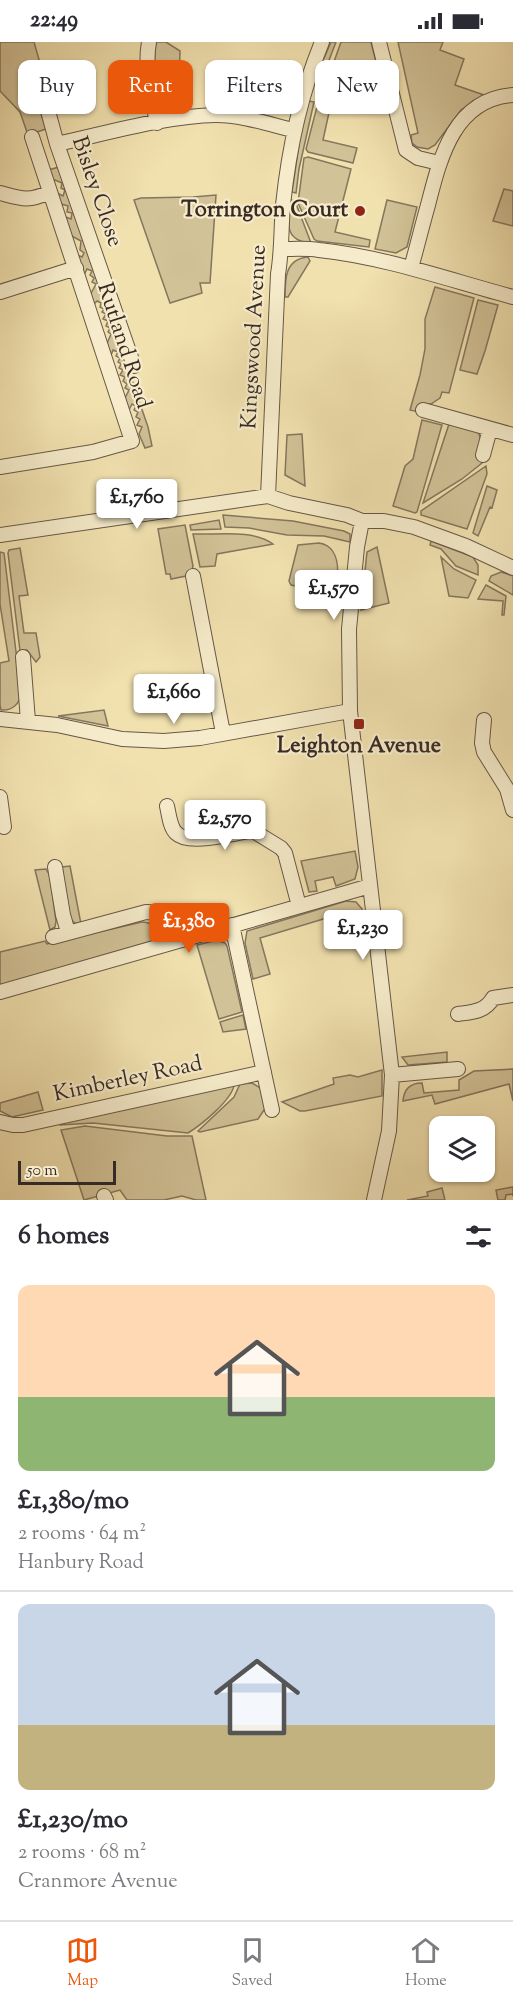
<!DOCTYPE html>
<html lang="en">
<head>
<meta charset="utf-8">
<style>
	:root { --surface:#fff; --page:#f7f7f7; --text:#2b2b33; --muted:#7c7c81; --line:#e1e1e2; --accent:#ea580c }
	body { margin:0; font-family:"Sorts Mill Goudy",serif; background:var(--page); color:var(--text); height:100vh; display:flex; flex-direction:column; font-size:22px; white-space:nowrap }
	* { box-sizing:border-box; margin:0 }
	p { font-size:20px; color:var(--muted) }
	.icon { flex:none; width:33px; height:33px; fill:none; stroke:currentColor; stroke-width:2; stroke-linecap:round; stroke-linejoin:round }
	.map { position:relative; height:1158px; overflow:hidden }
	.drawer { display:flex; flex-direction:column; background:var(--surface); flex:1 }
	.drawer>* { flex:none }
	.top-card { position:absolute; left:18px; top:18px; width:477px; height:54px; display:flex; gap:12px }
	.buttons { position:absolute; left:429px; top:1074px; display:grid; gap:12px }
	.buttons a { display:grid; place-items:center; width:66px; height:66px; border-radius:12px; background:var(--surface); box-shadow:0 2px 4px #0004; font-size:30px }
	.scale { position:absolute; left:18px; bottom:15px; width:98px; box-sizing:border-box; padding-left:6px; border:3px solid #382a24; border-top:0; font-size:16px; line-height:21px; white-space:nowrap; color:#382a24; -webkit-text-stroke:4px #f6eccb; paint-order:stroke }
	.price { position:absolute; translate:-50% -51px; padding:0 14px; border-radius:6px; background:#fff; color:#222; font-size:20px; line-height:39px; filter:drop-shadow(0 2px 3px #0008) }
	.price::after { content:''; position:absolute; left:50%; top:36px; width:18px; height:14px; margin-left:-9px; background:inherit; clip-path:polygon(0 0,100% 0,50% 100%) }
	.price.current { background:var(--accent); color:#fff }
	ul { padding:0; list-style:none }
	li { display:grid; align-content:center; gap:12px; height:318px; padding:0 18px }
	li+li { border-top:2px solid var(--line) }
	li span { display:grid; place-items:center; height:186px; border-radius:12px; color:#555 }
	li>.icon { margin-inline-start:auto }
	span .icon { width:108px; height:108px; fill:#fffc; stroke-width:1 }
	li b { font-size:26px }
	h2 { display:flex; justify-content:space-between; align-items:center; height:72px; padding:0 18px; font-size:26px }
	.tag { padding:0 21px; border-radius:12px; background:var(--surface); box-shadow:0 2px 4px #0004; font-size:21px; line-height:54px }
	.tag.current { background:var(--accent); color:#fff }
	.status { display:flex; justify-content:space-between; align-items:center; height:42px; padding:0 30px; background:var(--surface); direction:ltr }
	.status svg { height:16px; fill:currentColor }
	.tab-bar { display:flex; justify-content:space-around; align-items:center; height:84px; border-top:2px solid var(--line); background:var(--surface); font-size:16px; color:var(--muted) }
	.tab-bar a { display:grid; justify-items:center; gap:3px }
	.tab-bar .current { color:var(--accent) }
	.map>svg:first-child { display:block }
</style>
</head>
<body>
<div class="status"><b>22:49</b><svg viewBox="0 0 49 12"><path d="M0 12V9h3v3zM5 12V6h3v6zM10 12V3h3v9zM15 12V0h3v12zM26 1h20v11H26zM47 4h2v5h-2z"/></svg></div>
<div class="map">
<svg width="513" height="1158" viewBox="0 0 513 1158">
	<rect width="100%" height="100%" fill="#f1e1af"/>
	<filter id="stains"><feTurbulence type="fractalNoise" baseFrequency=".00333" numOctaves="4"/><feColorMatrix values="0 0 0 0 .2 0 0 0 0 .09 0 0 0 0 .02 0 0 0 .5 -.17"/></filter>
	<radialGradient id="worn" r=".72"><stop offset=".6" stop-color="#630" stop-opacity="0"/><stop offset="1" stop-color="#630" stop-opacity=".3"/></radialGradient>
	<path fill="#d2c297" stroke="#85765e" stroke-width="1.5" d="M0,0H34L50,56L37,59L46,87L28,93L20,70L0,49Z
		M156,0H166L180,9L178,70L169,69C154,56 153,19 156,0Z
		M331,0H336L321,39L315,37Z
		M341,0H371L382,44C381,51 378,56 371,58L324,48Z
		M398,0H443L440,8L464,17L455,43L484,53L461,68L435,103L428,107L417,105L412,101L411,93L418,91Z
		M323,52L331,54L332,57L323,98L357,106L353,121L308,110L306,107L320,53Z
		M309,59L314,60L299,127L296,151L292,150L302,83Z
		M308,115L351,127L335,190L370,198L369,205L317,199L314,197L298,161L304,116Z
		M59,125L148,385L152,404L145,406L139,392L142,385L137,383L140,377L136,375L138,370L134,368L136,364L132,362L128,370L124,358L129,348L125,346L127,342L123,339L125,335L120,333L123,328L119,326L121,322L118,320L120,316L116,314L118,310L113,308L110,316L106,304L111,292L108,290L110,286L106,284L108,279L103,277L106,272L102,270L104,267L100,265L101,261L97,259L92,264L89,255L96,242L92,240L94,236L90,233L92,229L87,227L83,235L75,212L82,215L84,211L80,208L81,199L68,192L63,174L71,177L72,171L67,170L68,164L58,161L55,150L63,154L65,148L61,146L62,141L50,136L48,128Z
		M504,147L513,149V184L493,179Z
		M216,153L210,241H200L202,251L170,261L134,158L141,156L193,155Z
		M290,158L295,159L311,201C283,199 288,179 290,158Z
		M387,158L417,165L407,205L396,211L375,207Z
		M308,215L310,219L288,255H285C285,237 285,217 308,215Z
		M435,245L474,256L449,351L442,350L440,356L431,362H422L419,370L410,368L420,333L425,307V277Z
		M478,258L498,263L485,309L477,332L460,328Z
		M422,378L442,383L417,470L415,471L393,464L405,424L413,417Z
		M449,382L476,389L479,392L487,417L462,437L423,461Z
		M302,392L305,444L285,433L287,393Z
		M486,424L487,432L467,487L421,473V469Z
		M487,444L497,448L492,466L490,465L478,494L473,491Z
		M223,473L293,479L344,489L350,492V500L324,494L287,493L249,486L225,485Z
		M219,478L221,487L191,488L190,483Z
		M185,483L193,524L191,533L171,537L170,532H166L158,487Z
		M193,492C218,493 252,487 273,502L217,512L215,524L200,525Z
		M431,499L473,515L478,523V533L456,524L441,507L430,503Z
		M319,501C339,504 339,526 337,543L305,534L301,545L291,543L289,539L298,503Z
		M377,505L389,561L361,568L367,510Z
		M20,506L28,553L19,554L24,591H36L40,615L36,620L27,608L20,609L8,511L9,508Z
		M0,510L4,511L21,651C20,662 12,669 1,668L0,663V621L9,619L0,562Z
		M441,515L454,527L476,538L468,556L449,554Z
		M501,530L513,534V553L489,539L491,534Z
		M486,543L506,554L504,573H502L503,559L478,557Z
		M104,668L108,684L58,674Z
		M355,809L358,825L355,837L336,844L333,835L315,839L317,849L309,850L301,819Z
		M70,824L81,882L75,881L69,876L62,825Z
		M46,827L50,834L56,879L55,885L50,888L35,828Z
		M346,859L356,860L362,867L364,873L330,875L260,896L270,932L253,937L245,901L247,889Z
		M142,880C155,881 158,885 162,897L0,945V910L45,899L47,902Z
		M217,898L225,901L227,904L242,970L219,977L197,903Z
		M243,973L246,987L223,990L220,980Z
		M447,1010V1020L408,1023L402,1015Z
		M513,1027V1059L509,1042L435,1062L432,1053L403,1059C404,1047 410,1041 422,1041L424,1051L459,1048V1038L474,1029Z
		M382,1028V1054L305,1069H300L282,1060L334,1042L333,1036L350,1033L358,1035Z
		M252,1041L262,1047L266,1065L258,1077L200,1090L198,1089L234,1055L240,1042Z
		M234,1043C232,1058 201,1083 188,1091L93,1081L60,1083L59,1080Z
		M38,1050L43,1068L12,1075L0,1069V1061Z
		M85,1084L167,1094H192L206,1158H196L182,1154L164,1158H127L120,1148L84,1158L61,1088Z
		M513,1145V1154L512,1152L506,1153L505,1158H498L496,1148Z
		M442,1146L445,1158H407L428,1154L427,1150Z"/>
	<g fill="none" stroke-linecap="round" stroke-linejoin="round">
		<g stroke="#665847" stroke-width="16">
			<path id="minor" d="M149,0C144,27 152,54 157,81
				M379,0L406,108L418,116L439,121
				M45,58L57,102L134,324
				M57,102C108,91 165,74 216,73C242,73 268,82 293,88
				M0,151C22,157 28,160 50,150
				M282,207C294,207 307,206 319,208C385,215 449,238 513,255
				M411,226C417,205 422,184 428,163C440,116 454,57 513,53
				M0,250L76,226
				M423,368L513,393
				M483,413L490,387
				M0,425L93,410L132,399L32,95
				M268,454L278,232C282,209 281,186 283,163C289,105 300,53 322,0
				M362,479L357,505L349,587L350,669L392,1033L389,1089L374,1158
				M0,493L268,454L289,461L347,473L362,479H384L414,485L466,504L513,526
				M193,534L223,691
				M23,615L28,679
				M0,677L57,683L122,697L164,699L200,696L350,669
				M484,678L482,701L484,710L507,747L513,768
				M0,755L4,785
				M167,764C169,773 170,785 176,791C189,804 233,791 250,789L255,790L281,806L285,811L299,864
				M55,825L63,873L68,890
				M232,883L272,1068
				M53,895L146,870C169,870 173,878 182,898
				M0,950L370,844
				M458,972C472,970 485,970 493,956L513,953
				M392,1033L458,1027
				M0,1080L13,1083H23L264,1030
				M104,1154L106,1158"/>
		</g>
		<use href="#minor" stroke="#f6eccb" stroke-width="14"/>
	</g>
	<g fill="#8f2418" stroke="#f6eccb" stroke-width="2">
		<circle cx="360" cy="169" r="6"/>
		<rect x="353" y="676" width="12" height="12" rx="3"/>
	</g>
	<g text-anchor="middle" dominant-baseline="central" stroke-width="4.5" stroke-linejoin="round" paint-order="stroke">
		<g font-size="22" fill="#382a24" stroke="#f6eccb">
			<text transform="translate(96 150) rotate(71)">Bisley Close</text>
			<text transform="translate(255 295) rotate(-87)">Kingswood Avenue</text>
			<text transform="translate(123 304) rotate(72)">Rutland Road</text>
			<text transform="translate(128 1038) rotate(-12)">Kimberley Road</text>
		</g>
		<g font-size="22" font-weight="bold" fill="#382a24" stroke="#f6eccb" text-anchor="end">
			<text x="348" y="169">Torrington Court</text>
			<text x="359" y="705" text-anchor="middle">Leighton Avenue</text>
		</g>
	</g>
	<rect width="100%" height="100%" filter="url(#stains)"/>
	<rect width="100%" height="100%" fill="url(#worn)"/>
</svg>
<div class="buttons">
<a><svg class="icon" aria-label="layers" viewBox="0 0 24 24"><path d="M12 4l9 5-9 5-9-5zM3 14l9 5 9-5"/></svg></a>
</div>
<div class="scale">50 m</div>
<b class="price" style="left:137px;top:488px">£1,760</b>
<b class="price" style="left:334px;top:579px">£1,570</b>
<b class="price" style="left:174px;top:683px">£1,660</b>
<b class="price" style="left:225px;top:809px">£2,570</b>
<b class="price current" style="left:189px;top:912px">£1,380</b>
<b class="price" style="left:363px;top:919px">£1,230</b>
<div class="top-card">
<a class="tag">Buy</a>
<a class="tag current">Rent</a>
<a class="tag">Filters</a>
<a class="tag">New</a>
</div>
</div>
<section class="drawer">
<h2>6 homes<svg class="icon" aria-label="filters" viewBox="0 0 24 24"><path d="M4 7h16M4 17h16"/><circle cx="9" cy="7" r="2"/><circle cx="15" cy="17" r="2"/></svg></h2>
<ul>
<li><span style="background:linear-gradient(#ffd9b3 60%,#8fb573 0)"><svg class="icon" aria-label="home" viewBox="0 0 24 24"><path d="M3 11l9-7 9 7M6 9v11h12V9"/></svg></span><div><b>£1,380/mo</b><p>2 rooms · 64 m²</p><p>Hanbury Road</p></div></li>
<li><span style="background:linear-gradient(#c9d6e8 65%,#c2b280 0)"><svg class="icon" aria-label="home" viewBox="0 0 24 24"><path d="M3 11l9-7 9 7M6 9v11h12V9"/></svg></span><div><b>£1,230/mo</b><p>2 rooms · 68 m²</p><p>Cranmore Avenue</p></div></li>
</ul>
</section>
<nav class="tab-bar">
<a class="current"><svg class="icon" aria-label="map" viewBox="0 0 24 24"><path d="M3 6l6-2 6 2 6-2v14l-6 2-6-2-6 2zM9 4v14M15 6v14"/></svg>Map</a>
<a><svg class="icon" aria-label="saved" viewBox="0 0 24 24"><path d="M7 4h10v16l-5-4-5 4z"/></svg>Saved</a>
<a><svg class="icon" aria-label="home" viewBox="0 0 24 24"><path d="M3 11l9-7 9 7M6 9v11h12V9"/></svg>Home</a>
</nav>
</body>
</html>
